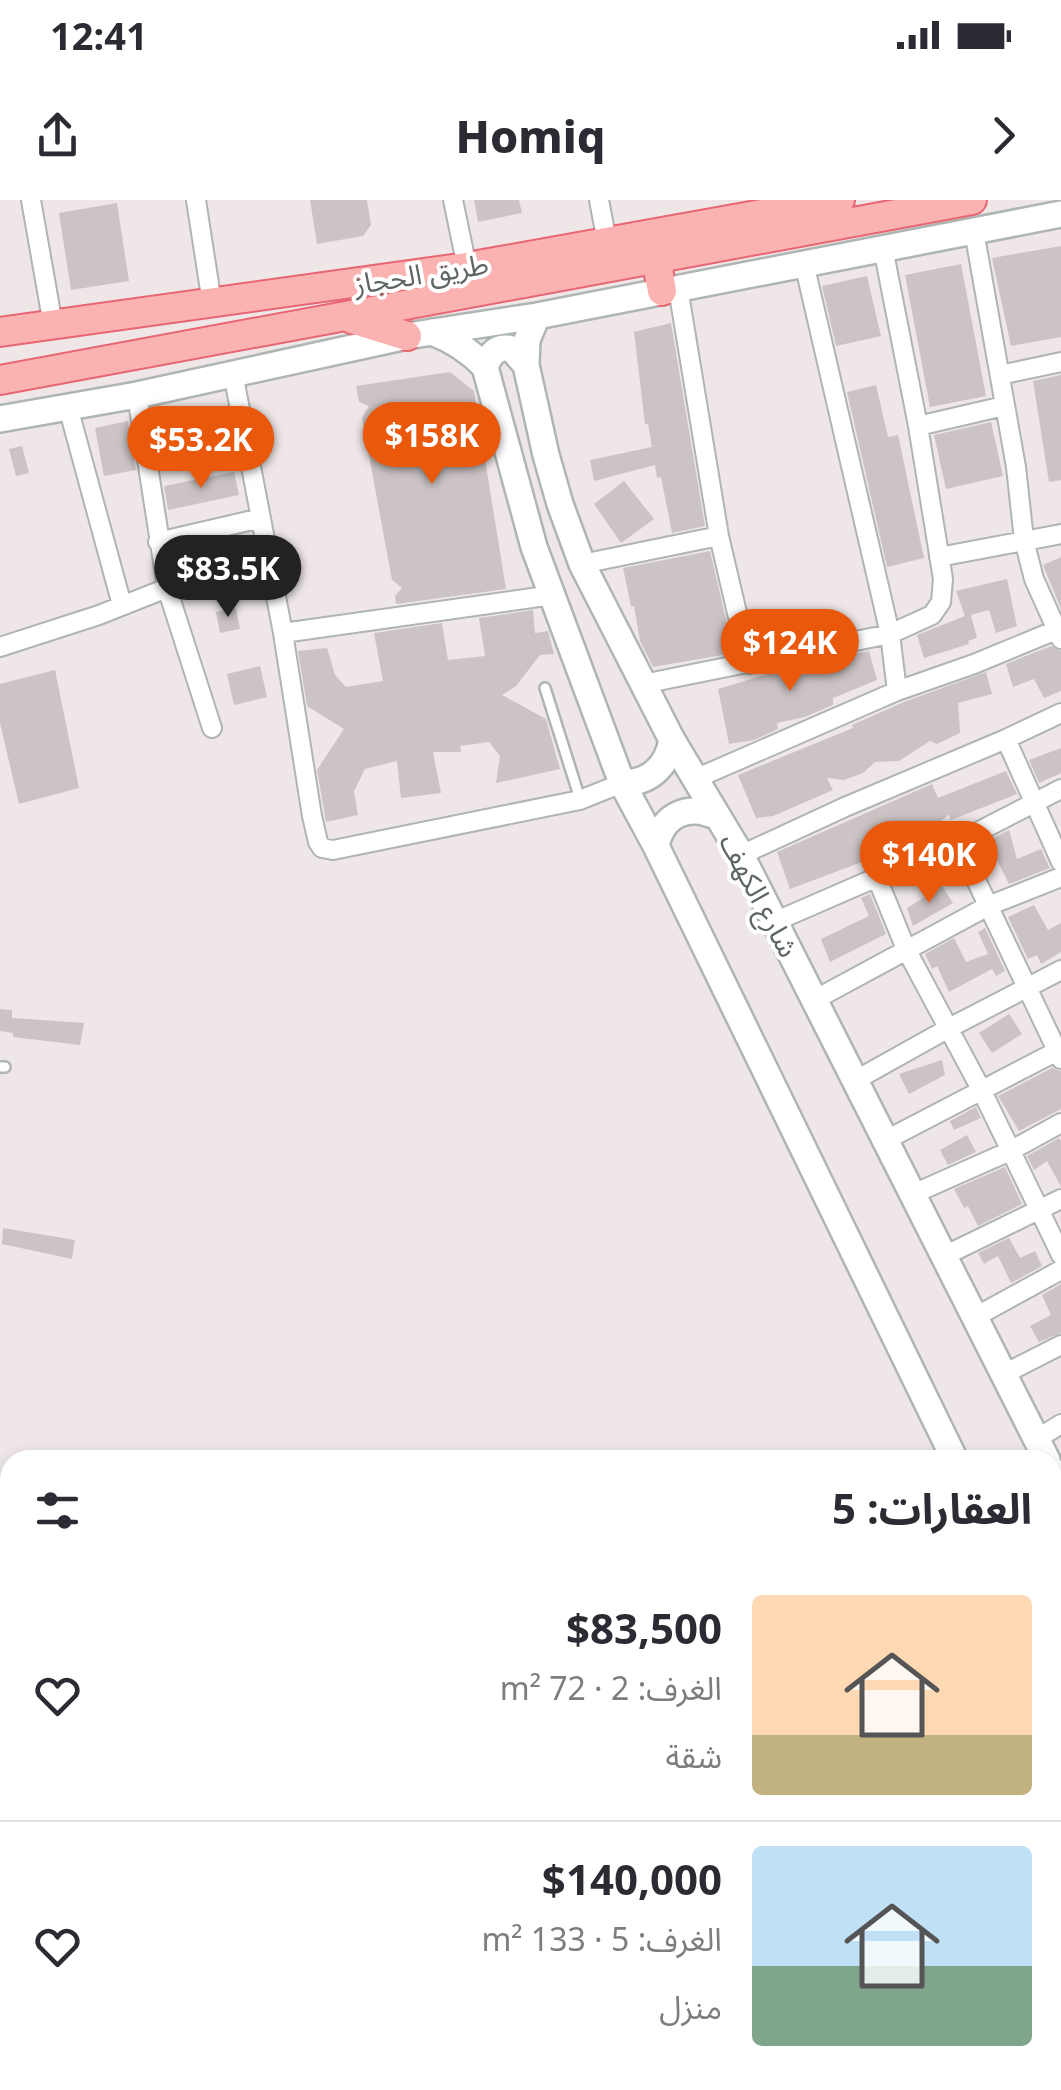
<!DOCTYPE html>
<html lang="ar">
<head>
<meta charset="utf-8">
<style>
	:root { --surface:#fff; --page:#f2f2f3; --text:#2b2b33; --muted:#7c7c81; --line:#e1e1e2; --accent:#ea580c }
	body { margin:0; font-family:"Noto Sans","Noto Sans Arabic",sans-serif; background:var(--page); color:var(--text); direction:rtl; height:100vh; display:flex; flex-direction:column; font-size:38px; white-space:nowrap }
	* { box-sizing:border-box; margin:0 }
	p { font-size:32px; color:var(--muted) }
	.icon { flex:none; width:55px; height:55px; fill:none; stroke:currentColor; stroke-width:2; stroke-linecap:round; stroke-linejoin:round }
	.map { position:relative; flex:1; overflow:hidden; direction:ltr }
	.drawer { position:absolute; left:0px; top:1250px; width:1062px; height:640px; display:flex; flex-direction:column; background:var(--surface); border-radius:30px 30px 0 0; box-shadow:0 5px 15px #0003; direction:rtl }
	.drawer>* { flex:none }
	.price { position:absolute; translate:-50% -85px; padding:0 22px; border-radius:35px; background:var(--accent); color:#fff; font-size:32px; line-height:65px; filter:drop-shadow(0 2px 5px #0008) }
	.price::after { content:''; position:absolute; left:50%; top:60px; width:30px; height:22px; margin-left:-15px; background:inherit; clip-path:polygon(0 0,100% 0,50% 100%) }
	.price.active { background:#222; color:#fff }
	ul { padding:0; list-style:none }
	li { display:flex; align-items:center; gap:30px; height:250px; padding:0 30px }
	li+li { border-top:2px solid var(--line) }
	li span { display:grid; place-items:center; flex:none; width:280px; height:200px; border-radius:10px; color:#555 }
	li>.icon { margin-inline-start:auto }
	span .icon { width:120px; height:120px; fill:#fffc; stroke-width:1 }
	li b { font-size:42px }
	h2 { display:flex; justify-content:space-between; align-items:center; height:120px; padding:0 30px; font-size:42px }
	.status { display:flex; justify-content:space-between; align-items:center; height:70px; padding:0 50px; background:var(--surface); direction:ltr }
	.status svg { height:28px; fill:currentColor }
	header { display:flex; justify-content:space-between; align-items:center; height:130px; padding:0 30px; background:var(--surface); font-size:45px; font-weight:800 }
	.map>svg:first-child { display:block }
</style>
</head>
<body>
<div class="status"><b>12:41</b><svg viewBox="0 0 49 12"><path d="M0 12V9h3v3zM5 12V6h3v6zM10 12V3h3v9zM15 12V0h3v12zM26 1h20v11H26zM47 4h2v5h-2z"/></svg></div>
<header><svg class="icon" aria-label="forward" viewBox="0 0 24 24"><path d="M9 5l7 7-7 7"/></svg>Homiq<svg class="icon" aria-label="share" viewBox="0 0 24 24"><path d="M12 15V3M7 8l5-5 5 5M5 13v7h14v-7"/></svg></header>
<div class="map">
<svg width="1061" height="1890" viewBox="0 0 1061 1890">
	<rect width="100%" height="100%" fill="#efe7e7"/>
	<path fill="#cbc3c4" d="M310,0H367L371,25L363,36L317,44Z
		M474,0H519L522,13L478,22Z
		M117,3L129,81L71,90L59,13Z
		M1061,46V137L1011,146L992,58Z
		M961,64L986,196L930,207L905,75Z
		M867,76L881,136L836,146L822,86Z
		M671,123L705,326L672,333L661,277L657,278L655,265L594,281L590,260L652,247L648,224H645L634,132Z
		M450,172L474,191L506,389L396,404L395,396L402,388L392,380L362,218L369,206L359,202L356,186Z
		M1061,175V280L1049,282L1033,181Z
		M876,185L888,237L898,235L924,358L887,367L847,192Z
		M128,221L136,270L104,276L95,228Z
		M991,222L1003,276L946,289L934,235Z
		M22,246L29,273L16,276L9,249Z
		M234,272L239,295L168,310L164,286Z
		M624,281L654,319L621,343L594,304Z
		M710,351L734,453L653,467L640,441L634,406H631L623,368Z
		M1061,357V409L1043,365Z
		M1007,379L1017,426L996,433L989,410L971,415L977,438L968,441L969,444L924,458L917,435L965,416L956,391Z
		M236,408L240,429L220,433L216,412Z
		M533,410L535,433L548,431L554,454L540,455L516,486L502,495L546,519L560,569L496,583L500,556L489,542L460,546L461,552H433L441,593L401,598L397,561L365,569L354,591L358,615L326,622L317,570L344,529L307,506L298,451L327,448L335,475L346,487L383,481L374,433L442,423L448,460L485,456L479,418Z
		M1051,446L1061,451V491L1044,498L1034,479L1013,487L1006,464Z
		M869,451L877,480L833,498V505L805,517L777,523L778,529L754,540L729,544L718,489L768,474L767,472Z
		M260,466L267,497L234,505L227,474Z
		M55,470L79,588L19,604L0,523V484Z
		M986,472L992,494L958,503L960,533L937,544L930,541L899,561L875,562L863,573L844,580L827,578L833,590L773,616L756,618L738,575L853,528L852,525L904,502Z
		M1061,548V573L1039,583L1029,560Z
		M1006,571L1017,594L951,620L949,614L920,640L897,649L865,652L870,659L790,689L777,652L932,584L938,598Z
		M1009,630L1017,659L1041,649L1050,668L1009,684L996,658L985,664L979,645Z
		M942,686L953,703L913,726L907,708Z
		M870,694L886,734L830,762L821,739L869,716L861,698Z
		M1034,705L1048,730L1061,723V752L1041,764L1037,755L1028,759L1008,717Z
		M985,728L1005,771L996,776L992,769L949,792L937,766L932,769L925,754L954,738L966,762L988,754L978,732Z
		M0,809L12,810V818L84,823L80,845L13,837V833L0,831Z
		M1009,814L1022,834L992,853L979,833Z
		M942,860L945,875L909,894L899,874Z
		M1052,868L1061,871V909L1019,931L998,896Z
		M976,907L981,918L954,930L950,921Z
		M967,935L976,952L948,965L940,950Z
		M1059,938L1061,941V987L1047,961L1034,970L1027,956Z
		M1005,967L1022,1004L978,1026L968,1006L964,1008L954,989Z
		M3,1028L75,1040L72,1059L2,1044Z
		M1009,1038L1020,1058L1035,1051L1042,1066L1011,1083L998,1056L984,1064L978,1053Z
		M1061,1084V1133L1039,1142L1030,1126L1051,1115L1042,1095Z"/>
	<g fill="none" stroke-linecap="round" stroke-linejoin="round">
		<g stroke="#afb5b4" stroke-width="14">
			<path id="lane" d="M545,488L580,599
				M0,867H5"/>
		</g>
		<g stroke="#afb5b4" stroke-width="22">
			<path id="street" d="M31,0L53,125
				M196,0L212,103
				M453,0L467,67
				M599,0L607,42
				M974,31L1016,267L1024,340L1034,379L1061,439
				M804,63L890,434L897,491
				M678,88L719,336L749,464
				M233,173L283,433L312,616L318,642L322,648L333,650L580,600L622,583
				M1000,175L1061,162
				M137,195L167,388L212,528
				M68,207L122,405
				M918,226L1004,206
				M158,342L261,318
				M939,357L1061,334
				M582,364L719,336
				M283,433L553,395
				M0,447L99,415L167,388
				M643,484L890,434L932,415L941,402L943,379L918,226L883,48
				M1006,539L1061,662
				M695,579L897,491L974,464L1061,428
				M958,642L1061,859
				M741,655L845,607L1006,539L1061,513
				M877,678L906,749L982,891L1061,1055
				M774,722L958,642L1061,589
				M816,799L988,706L1061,677
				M856,880L949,828L1061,770
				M886,940L1061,849
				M913,994L1010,951L1061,923
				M944,1056L1061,999
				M975,1117L1061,1070
				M1004,1174L1061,1145
				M1037,1239L1061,1224
				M1052,1723L1061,1718
				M97,1880L101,1890
				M218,1880L221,1890
				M299,1880L301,1890
				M396,1880L398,1890
				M553,1880L558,1890
				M623,1880L628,1890
				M693,1880L697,1890
				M782,1880L787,1890
				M933,1880L940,1890
				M0,1890L27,1880
				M489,1890L511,1880
				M869,1890L880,1880"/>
		</g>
		<g stroke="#aeb6b4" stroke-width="30">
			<path id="secondary" d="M537,116L527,140L526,165L546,255L560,304L582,364L672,540L741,655L1047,1260
				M432,132C453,140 470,151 485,167L534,347L622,583L656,646L955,1260
				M485,167C490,154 497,145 512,149L526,165
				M0,219L137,195L407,136L537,116L1061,14
				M622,583C649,583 667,567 672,540
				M656,646C663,613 690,603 719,618
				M1052,1270L1061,1287
				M1052,1457L1061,1475"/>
		</g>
		<g stroke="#e86672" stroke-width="32">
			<path id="primary" d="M656,58L662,91
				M352,119L407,136
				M0,132L467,67L840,0
				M0,180L972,0"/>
		</g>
		<use href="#lane" stroke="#fff" stroke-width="9"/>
		<use href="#street" stroke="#fff" stroke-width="18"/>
		<use href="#secondary" stroke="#fff" stroke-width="25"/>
		<use href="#primary" stroke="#fab3b1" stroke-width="28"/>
	</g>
	<g text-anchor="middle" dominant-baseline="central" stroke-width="8" stroke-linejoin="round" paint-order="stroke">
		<g font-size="28" fill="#5e6664" stroke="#fff">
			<text transform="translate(421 73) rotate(-9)">طريق الحجاز</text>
			<text transform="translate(760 695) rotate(62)">شارع الكهف</text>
		</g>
	</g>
</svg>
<b class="price" style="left:432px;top:287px">$158K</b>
<b class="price" style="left:201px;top:291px">$53.2K</b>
<b class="price active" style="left:228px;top:420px">$83.5K</b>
<b class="price" style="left:790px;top:494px">$124K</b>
<b class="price" style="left:929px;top:706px">$140K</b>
<section class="drawer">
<h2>العقارات: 5<svg class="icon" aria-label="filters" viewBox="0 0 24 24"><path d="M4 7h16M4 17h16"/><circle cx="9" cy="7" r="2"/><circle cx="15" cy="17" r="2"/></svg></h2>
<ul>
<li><span style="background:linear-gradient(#ffd9b3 70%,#c2b280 0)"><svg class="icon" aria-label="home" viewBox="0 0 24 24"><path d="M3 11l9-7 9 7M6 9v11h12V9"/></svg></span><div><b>$83,500</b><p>الغرف: 2 · 72 m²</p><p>شقة</p></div><svg class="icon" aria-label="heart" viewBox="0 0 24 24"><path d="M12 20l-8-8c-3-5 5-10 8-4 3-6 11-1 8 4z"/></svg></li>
<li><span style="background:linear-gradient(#bfe0f5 60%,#7fa58c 0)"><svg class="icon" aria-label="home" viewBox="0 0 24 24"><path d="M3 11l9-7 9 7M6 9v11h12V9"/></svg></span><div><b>$140,000</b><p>الغرف: 5 · 133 m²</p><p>منزل</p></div><svg class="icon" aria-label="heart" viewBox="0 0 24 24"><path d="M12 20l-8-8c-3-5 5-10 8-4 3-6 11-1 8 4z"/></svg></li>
</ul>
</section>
</div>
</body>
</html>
